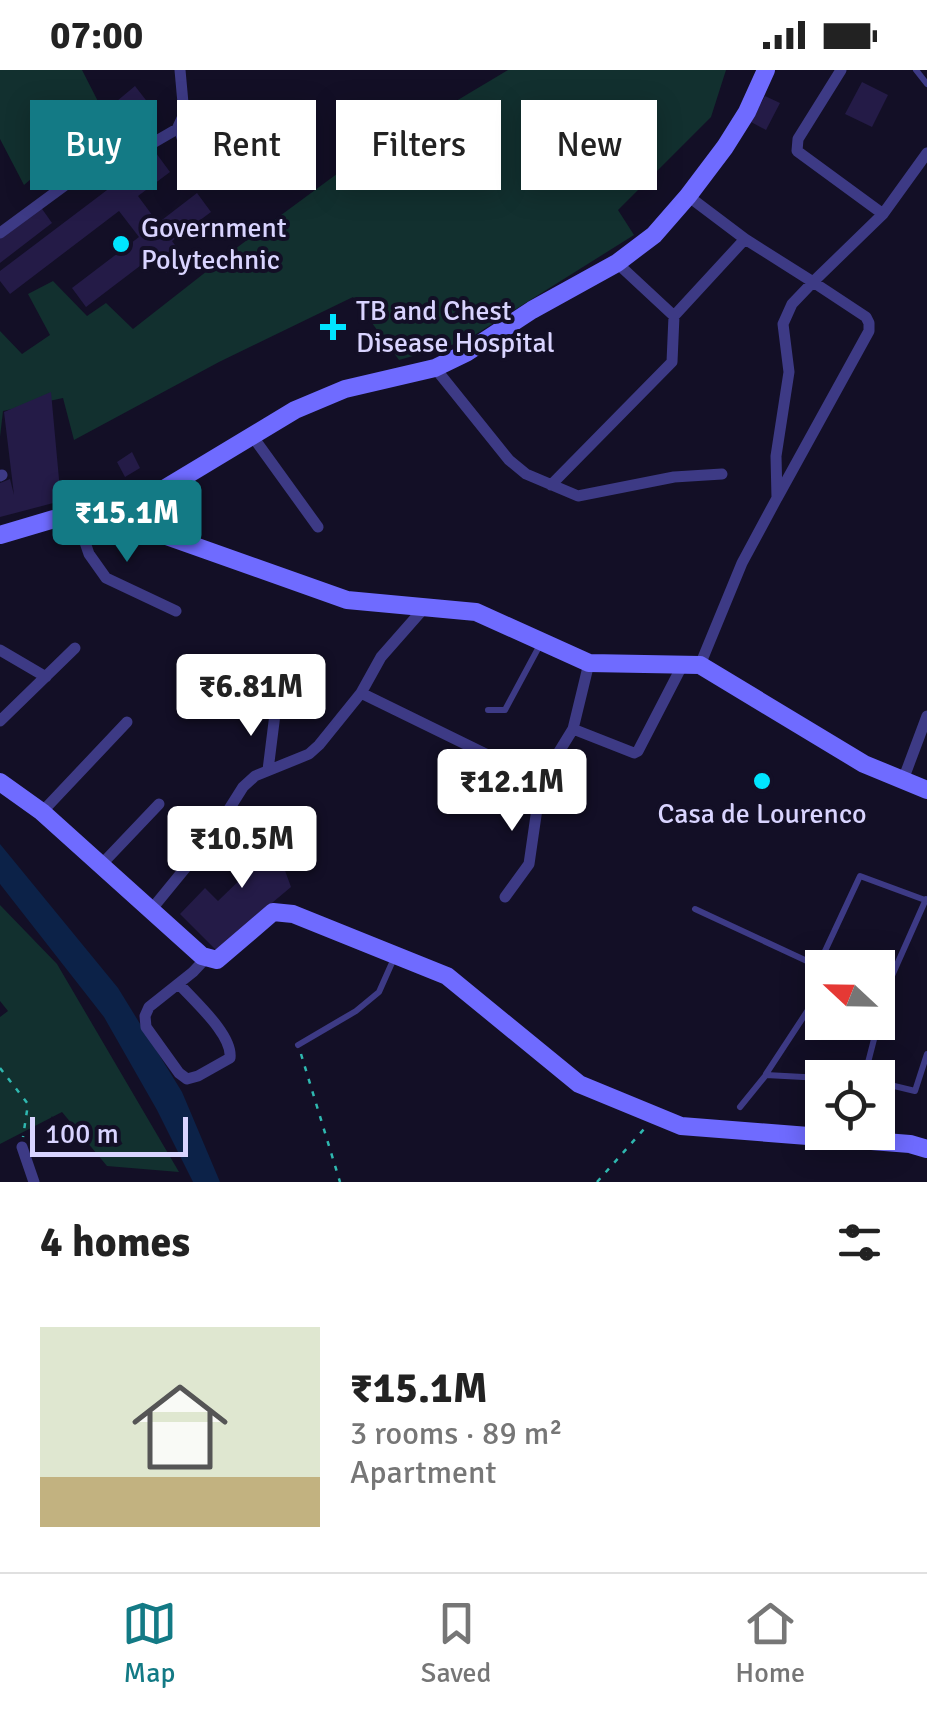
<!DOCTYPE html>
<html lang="en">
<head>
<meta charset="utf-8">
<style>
	:root { --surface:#fff; --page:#f6f6f6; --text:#222; --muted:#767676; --line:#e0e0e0; --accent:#137a85 }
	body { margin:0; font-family:Signika,sans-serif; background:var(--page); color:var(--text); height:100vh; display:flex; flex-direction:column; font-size:38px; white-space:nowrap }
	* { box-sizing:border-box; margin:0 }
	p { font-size:32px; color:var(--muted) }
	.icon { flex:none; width:55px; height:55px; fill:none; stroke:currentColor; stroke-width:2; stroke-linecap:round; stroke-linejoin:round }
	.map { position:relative; height:1112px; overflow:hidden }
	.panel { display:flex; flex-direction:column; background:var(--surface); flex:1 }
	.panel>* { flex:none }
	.top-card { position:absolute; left:30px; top:30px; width:868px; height:90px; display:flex; gap:20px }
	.needle { width:65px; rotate:292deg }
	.controls { position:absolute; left:805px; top:880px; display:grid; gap:20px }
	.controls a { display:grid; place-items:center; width:90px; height:90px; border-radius:0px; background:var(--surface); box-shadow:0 5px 25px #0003; font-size:50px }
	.scale { position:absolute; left:30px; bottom:25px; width:158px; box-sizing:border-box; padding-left:10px; border:5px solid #d9d4ff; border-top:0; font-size:28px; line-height:35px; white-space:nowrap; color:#d9d4ff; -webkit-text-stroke:8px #130f26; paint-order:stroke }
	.price { position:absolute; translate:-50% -85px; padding:0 22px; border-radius:10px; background:#fff; color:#222; font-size:32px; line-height:65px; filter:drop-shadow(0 2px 5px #0008) }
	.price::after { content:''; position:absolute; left:50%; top:60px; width:30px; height:22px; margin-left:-15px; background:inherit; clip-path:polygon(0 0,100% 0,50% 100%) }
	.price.active { background:var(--accent); color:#fff }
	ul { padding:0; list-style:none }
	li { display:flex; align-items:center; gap:30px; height:250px; padding:0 40px }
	li span { display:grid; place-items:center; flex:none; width:280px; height:200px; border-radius:0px; color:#555 }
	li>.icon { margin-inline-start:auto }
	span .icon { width:120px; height:120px; fill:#fffc; stroke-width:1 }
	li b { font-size:42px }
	h2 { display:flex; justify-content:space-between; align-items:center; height:120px; padding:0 40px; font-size:42px }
	.tag { padding:0 35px; border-radius:0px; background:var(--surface); box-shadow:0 5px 25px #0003; font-size:35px; line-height:90px }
	.tag.active { background:var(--accent); color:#fff }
	.status { display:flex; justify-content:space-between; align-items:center; height:70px; padding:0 50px; background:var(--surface); direction:ltr }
	.status svg { height:28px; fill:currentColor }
	.dock { display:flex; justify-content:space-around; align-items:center; height:140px; border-top:2px solid var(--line); background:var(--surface); font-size:28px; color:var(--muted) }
	.dock a { display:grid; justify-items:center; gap:5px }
	.dock .active { color:var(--accent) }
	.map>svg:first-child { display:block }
</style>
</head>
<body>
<div class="status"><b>07:00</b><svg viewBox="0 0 49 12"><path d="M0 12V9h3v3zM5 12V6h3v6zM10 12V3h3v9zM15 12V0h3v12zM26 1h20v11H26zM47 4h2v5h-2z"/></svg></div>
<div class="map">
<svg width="927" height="1112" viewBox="0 0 927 1112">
	<rect width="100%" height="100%" fill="#130f26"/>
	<path fill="#12302f" d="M0,0H82L105,45L24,115L0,69Z
		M508,0H726L711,47L618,140L634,165L465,271L399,290L353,227L219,292L74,370L63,328L3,341L0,367V261L22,284L50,265L28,224L53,211L87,246L106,233L133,259L239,176L349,95Z
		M0,835L57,894L179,1102L107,1096L62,1042L0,1074V947L8,941L0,931Z"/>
	<path fill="#0c2248" d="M0,774L118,918L182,1022L220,1112H193L157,1040L104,947L0,814Z"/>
	<path fill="#241b47" d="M862,12L888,25L872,57L845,44Z
		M135,16L156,43L138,57L117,31Z
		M765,26L780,33L766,60L751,52Z
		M236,38L258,66L243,77L222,49Z
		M156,83L170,102L138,126L158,153L197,123L211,142L172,171L185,189L166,203L153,186L86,237L72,218L139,167L119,141L10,224L0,211V201Z
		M40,136L52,153L0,193V166Z
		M51,322L61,431L0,447V413L10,409L14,425L4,342Z
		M132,382L140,398L125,407L117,392Z
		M267,751L291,817L216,880L180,844L205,818L218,831L253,797L239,761Z"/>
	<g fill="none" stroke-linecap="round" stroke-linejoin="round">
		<path stroke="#2fb8b0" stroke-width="2.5" stroke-dasharray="5 8" stroke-linecap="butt" d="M301,984L340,1112
			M0,998L28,1034L23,1067
			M597,1112L645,1058"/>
		<path stroke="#3d3a85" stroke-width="6" d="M916,0L927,14
			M177,60L187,93
			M488,640H505L541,573
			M695,839L822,898
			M818,896L860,806L925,830
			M878,920L885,921L887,917L926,829
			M298,975L356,941L379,922L395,886
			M766,1004L808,940L822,931
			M864,1008L887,919
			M878,1013L890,1015L881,1071
			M890,1015L915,1021L927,984
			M740,1037L766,1005L822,1008"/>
		<path stroke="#3d3a85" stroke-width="11" d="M841,0L798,69L797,81L883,144
			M688,126L745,169L813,212L883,144L927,83
			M0,163L83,102L127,88L177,59L184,44L180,0
			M674,246L745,169
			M435,298L509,390L526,404L578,426L674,407L722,404
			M253,367L318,457
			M0,406L2,405
			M551,415L672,292L674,246L617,193
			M77,449L89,484L106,508L176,541
			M0,580L46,607
			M700,595L742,493L777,428L776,386L789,302L783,254L792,234L813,212L866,247L869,253V261L777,428
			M361,623L541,711L573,659L589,593
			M0,651L75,578
			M573,659L634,683L638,681L683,594
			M268,700L275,644
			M903,710L927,646
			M42,742L127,652
			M101,795L159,734
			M505,827L529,794L541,711
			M151,840L214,763L243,717L255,706L309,684L319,675L361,623L381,587L425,537
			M179,914C195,932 233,965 230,988L198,1006L187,1009L179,1003L146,957L145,946L149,937L193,902L207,887
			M22,1077L34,1112"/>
		<path stroke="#6f6bff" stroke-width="18" d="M127,452L347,530L476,542L589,593L700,595L864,694L927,720
			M0,465L54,449L127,452L144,431L295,340L345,319L435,298L466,283L532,240L617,193L654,165L688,126L725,77L747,42L766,0
			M0,712L42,742L202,886L217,890L273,842L293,844L447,906L579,1014L681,1056L910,1074L927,1079"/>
	</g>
	<g fill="#00e5ff" stroke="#130f26" stroke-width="4">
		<circle cx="121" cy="174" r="10"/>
		<path d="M328 242h10v10h10v10h-10v10h-10v-10h-10v-10h10z"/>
		<circle cx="762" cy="711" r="10"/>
	</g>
	<g text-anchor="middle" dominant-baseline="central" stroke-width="8" stroke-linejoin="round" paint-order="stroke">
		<g font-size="28" fill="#d9d4ff" stroke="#130f26" text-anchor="start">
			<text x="141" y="158">Government<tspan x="141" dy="32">Polytechnic</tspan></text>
			<text x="356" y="241">TB and Chest<tspan x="356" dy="32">Disease Hospital</tspan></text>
			<text x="762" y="744" text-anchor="middle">Casa de Lourenco</text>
		</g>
	</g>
</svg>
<div class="controls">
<a><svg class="needle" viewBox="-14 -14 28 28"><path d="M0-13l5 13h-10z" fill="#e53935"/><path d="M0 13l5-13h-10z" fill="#767676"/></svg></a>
<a><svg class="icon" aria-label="locate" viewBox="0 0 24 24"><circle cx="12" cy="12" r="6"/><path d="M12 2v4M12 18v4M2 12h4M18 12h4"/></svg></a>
</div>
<div class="scale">100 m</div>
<b class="price active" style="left:127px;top:495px">₹15.1M</b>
<b class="price" style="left:251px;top:669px">₹6.81M</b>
<b class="price" style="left:512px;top:764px">₹12.1M</b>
<b class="price" style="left:242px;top:821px">₹10.5M</b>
<div class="top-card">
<a class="tag active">Buy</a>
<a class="tag">Rent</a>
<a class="tag">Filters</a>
<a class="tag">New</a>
</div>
</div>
<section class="panel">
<h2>4 homes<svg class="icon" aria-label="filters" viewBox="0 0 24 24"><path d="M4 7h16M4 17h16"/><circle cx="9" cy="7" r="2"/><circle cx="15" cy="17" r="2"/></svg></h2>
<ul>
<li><span style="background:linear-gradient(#dfe7d0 75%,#c2b280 0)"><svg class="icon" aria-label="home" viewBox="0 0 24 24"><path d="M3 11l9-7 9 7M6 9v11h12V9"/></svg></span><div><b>₹15.1M</b><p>3 rooms · 89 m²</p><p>Apartment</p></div></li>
</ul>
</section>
<nav class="dock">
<a class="active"><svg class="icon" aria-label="map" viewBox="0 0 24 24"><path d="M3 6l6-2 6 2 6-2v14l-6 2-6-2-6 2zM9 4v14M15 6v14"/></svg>Map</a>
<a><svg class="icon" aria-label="saved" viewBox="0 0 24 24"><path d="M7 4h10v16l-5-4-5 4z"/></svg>Saved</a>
<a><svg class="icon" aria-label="home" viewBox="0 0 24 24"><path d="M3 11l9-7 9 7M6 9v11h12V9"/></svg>Home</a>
</nav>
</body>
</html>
